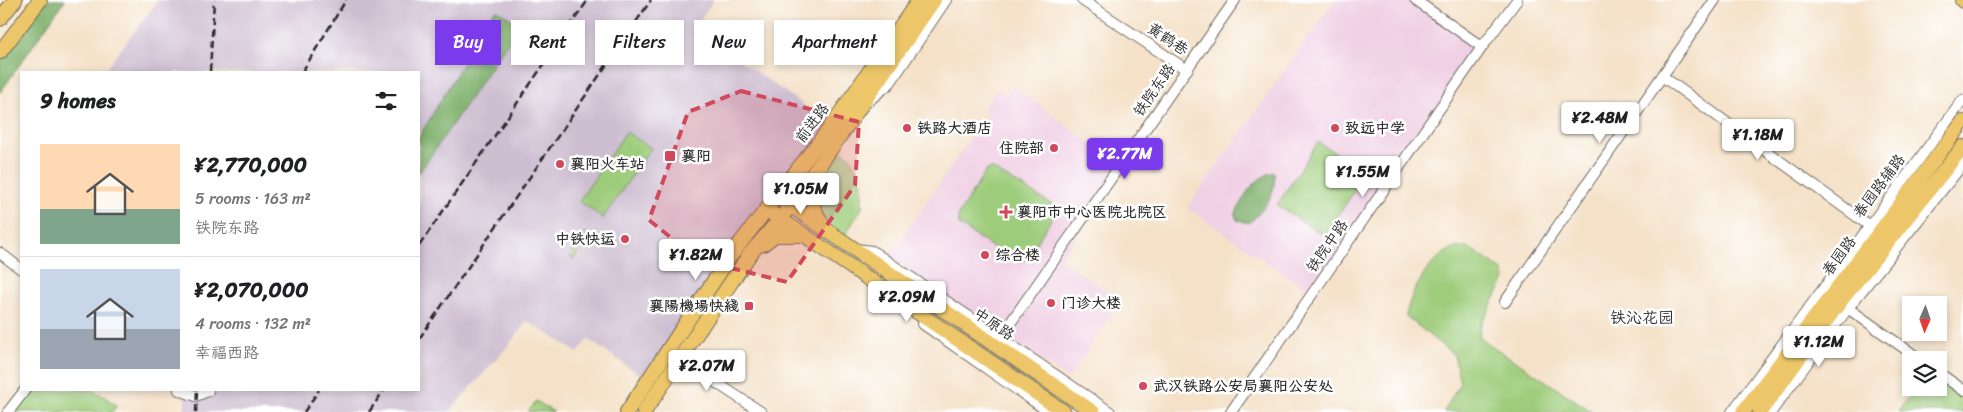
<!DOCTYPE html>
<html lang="en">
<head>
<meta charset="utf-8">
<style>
	:root { --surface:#fff; --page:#f2f2f2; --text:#202124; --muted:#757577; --line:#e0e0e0; --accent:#7c3aed }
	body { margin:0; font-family:Sriracha,"LXGW WenKai TC",sans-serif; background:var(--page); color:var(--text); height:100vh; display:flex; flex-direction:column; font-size:19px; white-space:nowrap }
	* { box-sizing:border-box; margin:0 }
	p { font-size:16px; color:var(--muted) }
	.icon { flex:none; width:28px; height:28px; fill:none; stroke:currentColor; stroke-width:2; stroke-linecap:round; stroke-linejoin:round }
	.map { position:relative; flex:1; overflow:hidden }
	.drawer { position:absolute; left:20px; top:71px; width:400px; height:320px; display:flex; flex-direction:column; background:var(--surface); border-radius:0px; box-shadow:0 2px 8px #0003 }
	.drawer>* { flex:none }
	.banner { position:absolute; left:435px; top:20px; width:475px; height:45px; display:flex; gap:10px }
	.needle { width:32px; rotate:182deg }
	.controls { position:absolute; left:1902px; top:296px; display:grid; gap:10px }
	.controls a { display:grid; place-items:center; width:45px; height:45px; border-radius:0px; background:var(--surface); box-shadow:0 2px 8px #0003; font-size:25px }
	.price { position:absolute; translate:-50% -42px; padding:0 11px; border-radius:5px; background:#fff; color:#222; font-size:16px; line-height:32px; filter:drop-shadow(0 1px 2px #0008) }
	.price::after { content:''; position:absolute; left:50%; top:30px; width:15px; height:11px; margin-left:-8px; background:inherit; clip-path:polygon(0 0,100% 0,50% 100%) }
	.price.active { background:var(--accent); color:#fff }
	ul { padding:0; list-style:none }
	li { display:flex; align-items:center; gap:15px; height:125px; padding:0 20px }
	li+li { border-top:1px solid var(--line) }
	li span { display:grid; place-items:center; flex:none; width:140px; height:100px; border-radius:0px; color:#555 }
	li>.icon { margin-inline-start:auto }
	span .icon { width:60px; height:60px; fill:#fffc; stroke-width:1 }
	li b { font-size:21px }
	h2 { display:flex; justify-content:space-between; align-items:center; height:60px; padding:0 20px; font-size:21px }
	.chip { padding:0 18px; border-radius:0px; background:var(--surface); box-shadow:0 2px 8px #0003; font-size:18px; line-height:45px }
	.chip.active { background:var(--accent); color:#fff }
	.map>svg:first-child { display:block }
</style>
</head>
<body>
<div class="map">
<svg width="1963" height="412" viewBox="0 0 1963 412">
	<rect width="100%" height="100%" fill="#fff"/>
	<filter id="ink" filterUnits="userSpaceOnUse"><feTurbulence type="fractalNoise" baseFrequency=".02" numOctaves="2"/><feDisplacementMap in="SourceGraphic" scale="10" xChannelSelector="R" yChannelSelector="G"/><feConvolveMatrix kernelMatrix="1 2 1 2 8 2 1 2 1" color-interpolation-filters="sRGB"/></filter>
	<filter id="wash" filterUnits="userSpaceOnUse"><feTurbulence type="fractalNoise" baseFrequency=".0096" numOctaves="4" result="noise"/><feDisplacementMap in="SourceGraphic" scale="20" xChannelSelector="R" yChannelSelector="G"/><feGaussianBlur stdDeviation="1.12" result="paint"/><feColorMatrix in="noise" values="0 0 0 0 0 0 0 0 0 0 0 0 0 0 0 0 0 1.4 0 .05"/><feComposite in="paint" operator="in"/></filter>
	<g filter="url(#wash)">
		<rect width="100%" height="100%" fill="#f4e1c7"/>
		<path fill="#f0d0e4" d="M1335,0H1415L1482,47L1313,293L1187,208Z
			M1013,86L1124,167L1060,259L1121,301L1068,379L889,256L988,113L983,109L996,89L1006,95Z"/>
		<path fill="#cebed1" d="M158,0H714L694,28L836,128L656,386L588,339L578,353L527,321L508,346L449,412H185V390H419V72H104Z"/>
		<path fill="#9dcc7a" stroke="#647c52" d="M626,132L651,148L603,218L579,201Z
			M1318,142L1366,173L1325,236L1277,205Z
			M834,144L851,158L862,184V208L842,240L812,205L826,156Z
			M991,168L1058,208L1027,259L1021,262L1013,261L959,225L958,215L986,171Z
			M586,232L590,235L574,259L570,257Z
			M1468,247L1503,271L1505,279L1479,328L1480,338L1593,412H1444L1460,383L1454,355L1406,316C1410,293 1429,259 1452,249C1456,247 1463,247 1468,247Z
			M1939,379L1963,396V412H1898L1916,388H1939Z
			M25,390H93L117,405L112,412H8Z
			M536,401L554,412H528Z"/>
		<path fill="#7eb06a" stroke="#546e4a" d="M46,0H65L0,93V59Z
			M498,10L517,23V29L419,173V137L494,11Z
			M1274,172C1277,194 1265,209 1249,223L1237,220L1235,215C1243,197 1253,178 1274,172Z"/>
	</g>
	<g filter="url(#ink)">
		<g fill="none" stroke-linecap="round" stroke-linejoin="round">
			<g stroke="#716b62" stroke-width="12">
				<path id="minor" d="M1082,0L1187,70
					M1415,0L1482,47
					M1662,76L1874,229
					M867,102L890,83L946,0
					M856,249L872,251L1110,412
					M0,253L21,269
					M1505,302L1715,0
					M1842,304L1921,360
					M923,324L1049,412
					M995,345L1235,0
					M674,355L761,412
					M1939,373L1963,390
					M179,390L196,396L208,391
					M8,412L25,390
					M1231,412L1482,47L1517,0
					M1732,412L1963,100
					M1771,412L1848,308L1963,164"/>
			</g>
			<g stroke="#716b62" stroke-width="16">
				<path id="major" d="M1962,0L1963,1
					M0,19L15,0
					M0,52L40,0
					M815,177C806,194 813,208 822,224
					M784,201L1093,412
					M773,214L1064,412
					M763,244L775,235H803
					M627,412L731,255L830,128L919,0
					M644,412L750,254L780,219L826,156L934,0
					M1743,412L1963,122
					M1760,412L1840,302L1963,147"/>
			</g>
			<use href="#minor" stroke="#fff" stroke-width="10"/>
			<use href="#major" stroke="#ecc669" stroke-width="14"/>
			<path stroke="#2b2b2b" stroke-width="2.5" stroke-dasharray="8 4" stroke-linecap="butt" d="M210,72L214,0
				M302,72L346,0
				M419,246L588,0
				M419,339L651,0
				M196,412L197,390
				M304,412L319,390
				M369,412L384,390"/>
		</g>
	</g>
	<path fill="#d1495b" fill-opacity="0.2" stroke="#d1495b" stroke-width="4" stroke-dasharray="10 6" stroke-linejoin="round" d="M741,91L859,122L855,185L787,282L699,260L649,220L688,112Z"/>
	<g fill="#d1495b" stroke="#fff" stroke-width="2">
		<circle cx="907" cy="128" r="5"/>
		<circle cx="1335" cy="128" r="5"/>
		<circle cx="1054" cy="148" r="5"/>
		<rect x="664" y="150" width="12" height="12" rx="2.5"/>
		<circle cx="560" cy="164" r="5"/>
		<path d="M1003.5 204.5h5v5h5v5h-5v5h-5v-5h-5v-5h5z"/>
		<circle cx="625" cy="239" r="5"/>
		<circle cx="985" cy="255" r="5"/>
		<circle cx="1051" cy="303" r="5"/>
		<rect x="744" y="301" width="10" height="10" rx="2.5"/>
		<circle cx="1143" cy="386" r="5"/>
	</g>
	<g text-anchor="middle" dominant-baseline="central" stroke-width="5" stroke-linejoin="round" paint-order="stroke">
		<g font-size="15" fill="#2b2b2b" stroke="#fff">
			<text transform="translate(1168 39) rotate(34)">黄鹤巷</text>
			<text transform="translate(1154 90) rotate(-55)">铁院东路</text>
			<text transform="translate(812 123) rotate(-53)">前进路</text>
			<text transform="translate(1879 186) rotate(-53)">春园路辅路</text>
			<text transform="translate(1327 246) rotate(-55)">铁院中路</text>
			<text transform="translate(1839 256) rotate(-53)">春园路</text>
			<text transform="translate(994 324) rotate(34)">中原路</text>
		</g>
		<g font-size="15" font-weight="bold" fill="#2b2b2b" stroke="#fff" text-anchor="start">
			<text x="917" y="128">铁路大酒店</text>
			<text x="1345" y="128">致远中学</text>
			<text x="1044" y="148" text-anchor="end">住院部</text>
			<text x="681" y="156">襄阳</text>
			<text x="570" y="164">襄阳火车站</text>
			<text x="1017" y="212">襄阳市中心医院北院区</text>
			<text x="615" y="239" text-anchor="end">中铁快运</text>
			<text x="995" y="255">综合楼</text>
			<text x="1061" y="303">门诊大楼</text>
			<text x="739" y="306" text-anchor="end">襄陽機場快綫</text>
			<text x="1153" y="386">武汉铁路公安局襄阳公安处</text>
		</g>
		<g font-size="16" fill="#2b2b2b" stroke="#fff">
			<text x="1642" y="317">铁沁花园</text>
		</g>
	</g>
</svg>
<div class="controls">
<a><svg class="needle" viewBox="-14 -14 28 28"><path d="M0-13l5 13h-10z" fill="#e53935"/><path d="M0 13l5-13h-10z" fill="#757577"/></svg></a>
<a><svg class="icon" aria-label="layers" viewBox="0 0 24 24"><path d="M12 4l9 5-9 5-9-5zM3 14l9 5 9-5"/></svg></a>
</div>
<b class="price" style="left:1600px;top:144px">¥2.48M</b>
<b class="price" style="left:1758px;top:161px">¥1.18M</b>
<b class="price active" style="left:1125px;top:180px">¥2.77M</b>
<b class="price" style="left:1363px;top:198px">¥1.55M</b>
<b class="price" style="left:801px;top:215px">¥1.05M</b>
<b class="price" style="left:696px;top:281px">¥1.82M</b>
<b class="price" style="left:907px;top:323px">¥2.09M</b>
<b class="price" style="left:1819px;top:368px">¥1.12M</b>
<b class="price" style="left:707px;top:392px">¥2.07M</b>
<div class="banner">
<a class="chip active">Buy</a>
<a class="chip">Rent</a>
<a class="chip">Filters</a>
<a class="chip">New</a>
<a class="chip">Apartment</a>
</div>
<section class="drawer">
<h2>9 homes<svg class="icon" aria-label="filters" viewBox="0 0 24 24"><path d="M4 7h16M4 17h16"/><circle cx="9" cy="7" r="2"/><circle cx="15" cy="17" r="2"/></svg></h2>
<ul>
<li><span style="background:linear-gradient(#ffd9b3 65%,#7fa58c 0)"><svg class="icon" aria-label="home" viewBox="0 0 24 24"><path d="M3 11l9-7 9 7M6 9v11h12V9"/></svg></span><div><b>¥2,770,000</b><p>5 rooms · 163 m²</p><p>铁院东路</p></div></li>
<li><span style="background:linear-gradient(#c9d6e8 60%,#9aa5b1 0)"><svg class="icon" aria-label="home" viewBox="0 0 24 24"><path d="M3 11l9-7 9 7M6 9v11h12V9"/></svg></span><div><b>¥2,070,000</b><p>4 rooms · 132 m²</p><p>幸福西路</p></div></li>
</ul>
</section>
</div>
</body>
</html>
